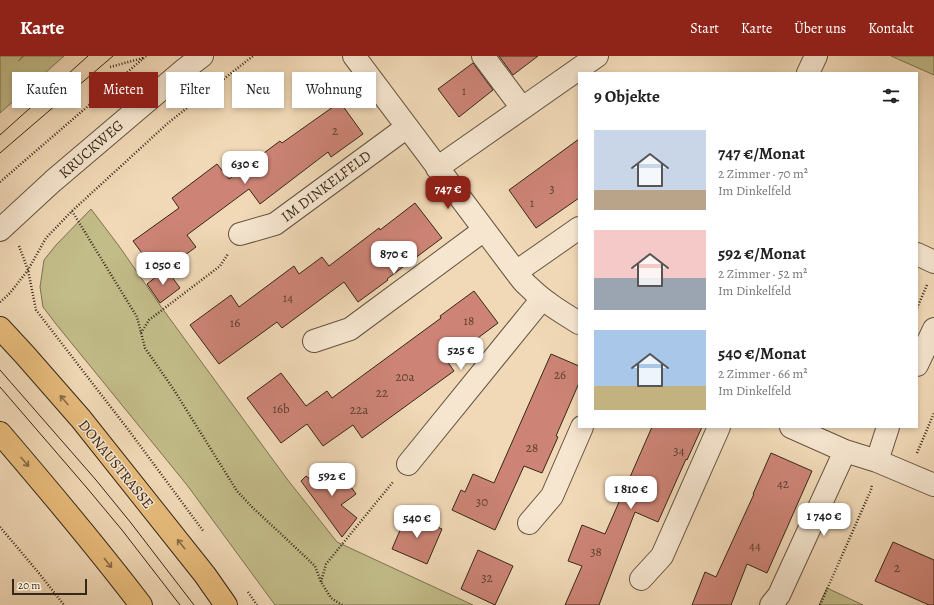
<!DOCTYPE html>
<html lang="de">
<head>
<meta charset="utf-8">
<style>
	:root { --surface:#fff; --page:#f6f6f6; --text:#222; --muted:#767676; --accent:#8f2418 }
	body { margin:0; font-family:Alegreya,serif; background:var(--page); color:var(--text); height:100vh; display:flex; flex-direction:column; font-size:15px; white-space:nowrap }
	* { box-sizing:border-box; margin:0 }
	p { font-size:13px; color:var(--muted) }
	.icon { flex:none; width:22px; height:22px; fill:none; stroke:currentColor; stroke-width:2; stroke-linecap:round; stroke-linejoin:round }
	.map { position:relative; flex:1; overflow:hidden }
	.panel { position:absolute; left:578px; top:16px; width:340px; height:356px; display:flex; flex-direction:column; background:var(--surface); border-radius:0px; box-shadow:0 2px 6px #0003 }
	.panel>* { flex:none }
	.banner { position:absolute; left:12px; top:16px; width:380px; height:36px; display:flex; gap:8px }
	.scale { position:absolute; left:12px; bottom:10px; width:75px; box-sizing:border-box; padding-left:4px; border:2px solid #352819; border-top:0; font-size:11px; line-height:14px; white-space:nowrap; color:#352819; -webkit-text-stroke:3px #f6e6d0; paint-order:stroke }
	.price { position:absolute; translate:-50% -34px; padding:0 9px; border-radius:8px; background:#fff; color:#222; font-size:13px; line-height:26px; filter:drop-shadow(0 1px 2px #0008) }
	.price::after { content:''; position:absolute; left:50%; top:24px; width:12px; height:9px; margin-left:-6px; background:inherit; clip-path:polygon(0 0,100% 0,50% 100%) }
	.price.on { background:var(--accent); color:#fff }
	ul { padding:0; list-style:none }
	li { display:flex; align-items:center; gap:12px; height:100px; padding:0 16px }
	li span { display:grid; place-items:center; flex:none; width:112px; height:80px; border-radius:0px; color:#555 }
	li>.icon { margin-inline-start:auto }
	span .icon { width:48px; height:48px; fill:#fffc; stroke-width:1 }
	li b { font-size:17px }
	h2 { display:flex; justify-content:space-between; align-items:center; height:48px; padding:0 16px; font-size:17px }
	.chip { padding:0 14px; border-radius:0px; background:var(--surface); box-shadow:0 2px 6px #0003; font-size:14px; line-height:36px }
	.chip.on { background:var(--accent); color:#fff }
	header { display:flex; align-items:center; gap:24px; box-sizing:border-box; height:56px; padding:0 20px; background:var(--accent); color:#fff }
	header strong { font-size:19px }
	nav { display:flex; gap:22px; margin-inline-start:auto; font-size:14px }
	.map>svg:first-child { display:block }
</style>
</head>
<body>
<header>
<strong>Karte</strong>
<nav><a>Start</a><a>Karte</a><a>Über uns</a><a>Kontakt</a></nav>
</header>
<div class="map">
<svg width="934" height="549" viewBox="0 0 934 549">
	<rect width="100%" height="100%" fill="#f1d9b7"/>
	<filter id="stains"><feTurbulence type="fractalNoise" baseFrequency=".005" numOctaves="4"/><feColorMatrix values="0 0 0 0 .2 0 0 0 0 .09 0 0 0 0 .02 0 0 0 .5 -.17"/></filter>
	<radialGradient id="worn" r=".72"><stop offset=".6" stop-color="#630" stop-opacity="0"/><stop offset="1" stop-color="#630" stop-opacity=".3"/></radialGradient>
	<path fill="#c2bc89" stroke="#7c7251" d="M0,0H23L18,5L24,0H64L0,57Z
		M891,0H934V19Z
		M91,153L119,190L162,252L287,423L337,486L473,549H275L187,429L56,268L43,251L40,231L44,204L56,189Z
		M827,532L863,549H819Z"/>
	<path fill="#cd8476" stroke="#352819" d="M499,0H538L513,19Z
		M473,7L493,34L459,61L438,33Z
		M340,46L363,78L331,101L328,96L260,148L249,133L187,179L196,191L158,219L133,185L179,152L172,142L217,108L229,123L280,85L282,87Z
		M579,83V142L536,172L509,134Z
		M415,147L442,182L387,223L388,224L358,246L344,226L282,272L277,266L219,308L190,269L231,239L239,251L294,210L299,218L322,201L329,210L379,172L380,174Z
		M166,213L180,232L160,247L147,228Z
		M474,235L498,267L447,305L454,315L362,382L353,369L323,390L307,368L281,387L247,342L281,317L306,350L327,335L332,342L441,262L440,260Z
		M551,298L579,310V327L556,380L558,381L542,417L524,410L495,474L452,454L461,434L465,436L473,418L494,427Z
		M652,371H702L687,404L686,403L658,466L635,456L599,549H565L582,510L568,505L582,469L605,478Z
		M771,397L812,415L767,517L747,508L731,549H692L705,516L716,521L754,438H753Z
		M334,407L356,438L341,449L357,462L342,481L301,425L306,420L311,424Z
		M407,458L442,473L427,508L392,493Z
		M893,486L934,504V549H929L875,525Z
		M478,494L513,510L495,549L461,533Z"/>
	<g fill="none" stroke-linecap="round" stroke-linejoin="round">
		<g stroke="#645440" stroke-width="24">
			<path id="minor" d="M354,0L516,216C520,221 523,226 528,230C543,245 561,256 579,267
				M483,0L522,52
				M808,17L816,0
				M437,112L597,0
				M0,174L53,125L185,13L202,0
				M240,178L275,168L407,71
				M917,198L934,206
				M516,216L579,172
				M314,285L350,273L484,174
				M917,309L934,273
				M791,371L845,395L877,405L934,429
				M877,405L888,371
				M408,408L542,243
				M529,467L552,440L582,371
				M641,523L662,500L719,371
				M771,549L779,539L845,395"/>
		</g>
		<g stroke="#352819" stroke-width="24">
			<path id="major" d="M0,272L25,299L81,363L205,519L226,549
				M0,377C48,433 96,490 141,549"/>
		</g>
		<path stroke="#352819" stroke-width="2.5" stroke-dasharray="1 2" stroke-linecap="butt" d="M110,11L143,2
			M0,126L146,0
			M72,155L137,261L145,292L174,334L237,435L253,452L279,476L315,510L321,526L331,542L342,549
			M19,190L28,214L36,254L130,376L204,476
			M0,246L10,237L28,214L46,182L72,155L168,67L253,0
			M917,252L927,229
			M141,277L149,264L220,210L228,198
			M917,397L934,357
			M0,471L38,516L64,549
			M321,526L326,508L393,426
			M248,536L257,549
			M820,549L871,434L872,428"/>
		<use href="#minor" stroke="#f6e6d0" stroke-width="22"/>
		<use href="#major" stroke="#e8bc7c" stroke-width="22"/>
		<path stroke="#352819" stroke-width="1" d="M0,79L88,0
			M0,97L113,0
			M0,314L96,424L131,467L194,549
			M0,331L87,432L122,474L180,549"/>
	</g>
	<defs><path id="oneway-shaft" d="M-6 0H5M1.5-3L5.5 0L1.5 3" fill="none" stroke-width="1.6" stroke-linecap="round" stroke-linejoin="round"/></defs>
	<g stroke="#866b46">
		<use href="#oneway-shaft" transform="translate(64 344) rotate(-131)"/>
		<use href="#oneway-shaft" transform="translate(25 406) rotate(49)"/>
		<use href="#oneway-shaft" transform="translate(181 488) rotate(-129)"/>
		<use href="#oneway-shaft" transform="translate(108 507) rotate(51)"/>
	</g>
	<g text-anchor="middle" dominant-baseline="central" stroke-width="3" stroke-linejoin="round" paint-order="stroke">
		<g font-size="13" fill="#5b3f30">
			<text x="464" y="34">1</text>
			<text x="335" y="74">2</text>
			<text x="552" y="132">3</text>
			<text x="532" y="146">1</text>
			<text x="288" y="241">14</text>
			<text x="469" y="264">18</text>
			<text x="235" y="266">16</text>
			<text x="560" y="318">26</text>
			<text x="405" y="320">20a</text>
			<text x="382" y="336">22</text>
			<text x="281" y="352">16b</text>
			<text x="359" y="353">22a</text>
			<text x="532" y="391">28</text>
			<text x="679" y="394">34</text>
			<text x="783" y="427">42</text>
			<text x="482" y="445">30</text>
			<text x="755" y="489">44</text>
			<text x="596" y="495">38</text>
			<text x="897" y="511">2</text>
			<text x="487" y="521">32</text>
		</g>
		<g font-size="15" fill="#352819" stroke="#f6e6d0">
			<text transform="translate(91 93) rotate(-41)">KRUCKWEG</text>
			<text transform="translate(326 130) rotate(-37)">IM DINKELFELD</text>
			<text transform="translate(116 408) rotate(51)">DONAUSTRASSE</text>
		</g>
	</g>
	<rect width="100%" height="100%" filter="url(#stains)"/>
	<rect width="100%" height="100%" fill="url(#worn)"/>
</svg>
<div class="scale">20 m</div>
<b class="price" style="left:245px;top:129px">630 €</b>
<b class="price on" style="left:448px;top:154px">747 €</b>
<b class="price" style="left:394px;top:219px">870 €</b>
<b class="price" style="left:163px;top:230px">1 050 €</b>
<b class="price" style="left:461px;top:315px">525 €</b>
<b class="price" style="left:332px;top:441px">592 €</b>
<b class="price" style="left:631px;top:454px">1 810 €</b>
<b class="price" style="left:824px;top:481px">1 740 €</b>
<b class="price" style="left:417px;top:483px">540 €</b>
<div class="banner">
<a class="chip">Kaufen</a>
<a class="chip on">Mieten</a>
<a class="chip">Filter</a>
<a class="chip">Neu</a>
<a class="chip">Wohnung</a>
</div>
<section class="panel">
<h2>9 Objekte<svg class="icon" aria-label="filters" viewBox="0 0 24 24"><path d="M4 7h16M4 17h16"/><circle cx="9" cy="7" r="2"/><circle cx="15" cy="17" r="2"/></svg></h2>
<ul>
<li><span style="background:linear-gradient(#c9d6e8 75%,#b9a48a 0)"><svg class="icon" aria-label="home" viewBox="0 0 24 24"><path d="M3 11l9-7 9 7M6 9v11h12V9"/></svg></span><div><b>747 €/Monat</b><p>2 Zimmer · 70 m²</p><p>Im Dinkelfeld</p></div></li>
<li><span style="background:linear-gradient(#f6c9c9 60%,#9aa5b1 0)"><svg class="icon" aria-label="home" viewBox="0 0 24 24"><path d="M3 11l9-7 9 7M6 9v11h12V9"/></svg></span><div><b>592 €/Monat</b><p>2 Zimmer · 52 m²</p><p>Im Dinkelfeld</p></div></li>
<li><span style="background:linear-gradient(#a9c7e8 70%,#c2b280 0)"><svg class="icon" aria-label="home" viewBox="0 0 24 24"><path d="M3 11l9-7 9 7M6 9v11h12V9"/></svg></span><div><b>540 €/Monat</b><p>2 Zimmer · 66 m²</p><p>Im Dinkelfeld</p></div></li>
</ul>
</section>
</div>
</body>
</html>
